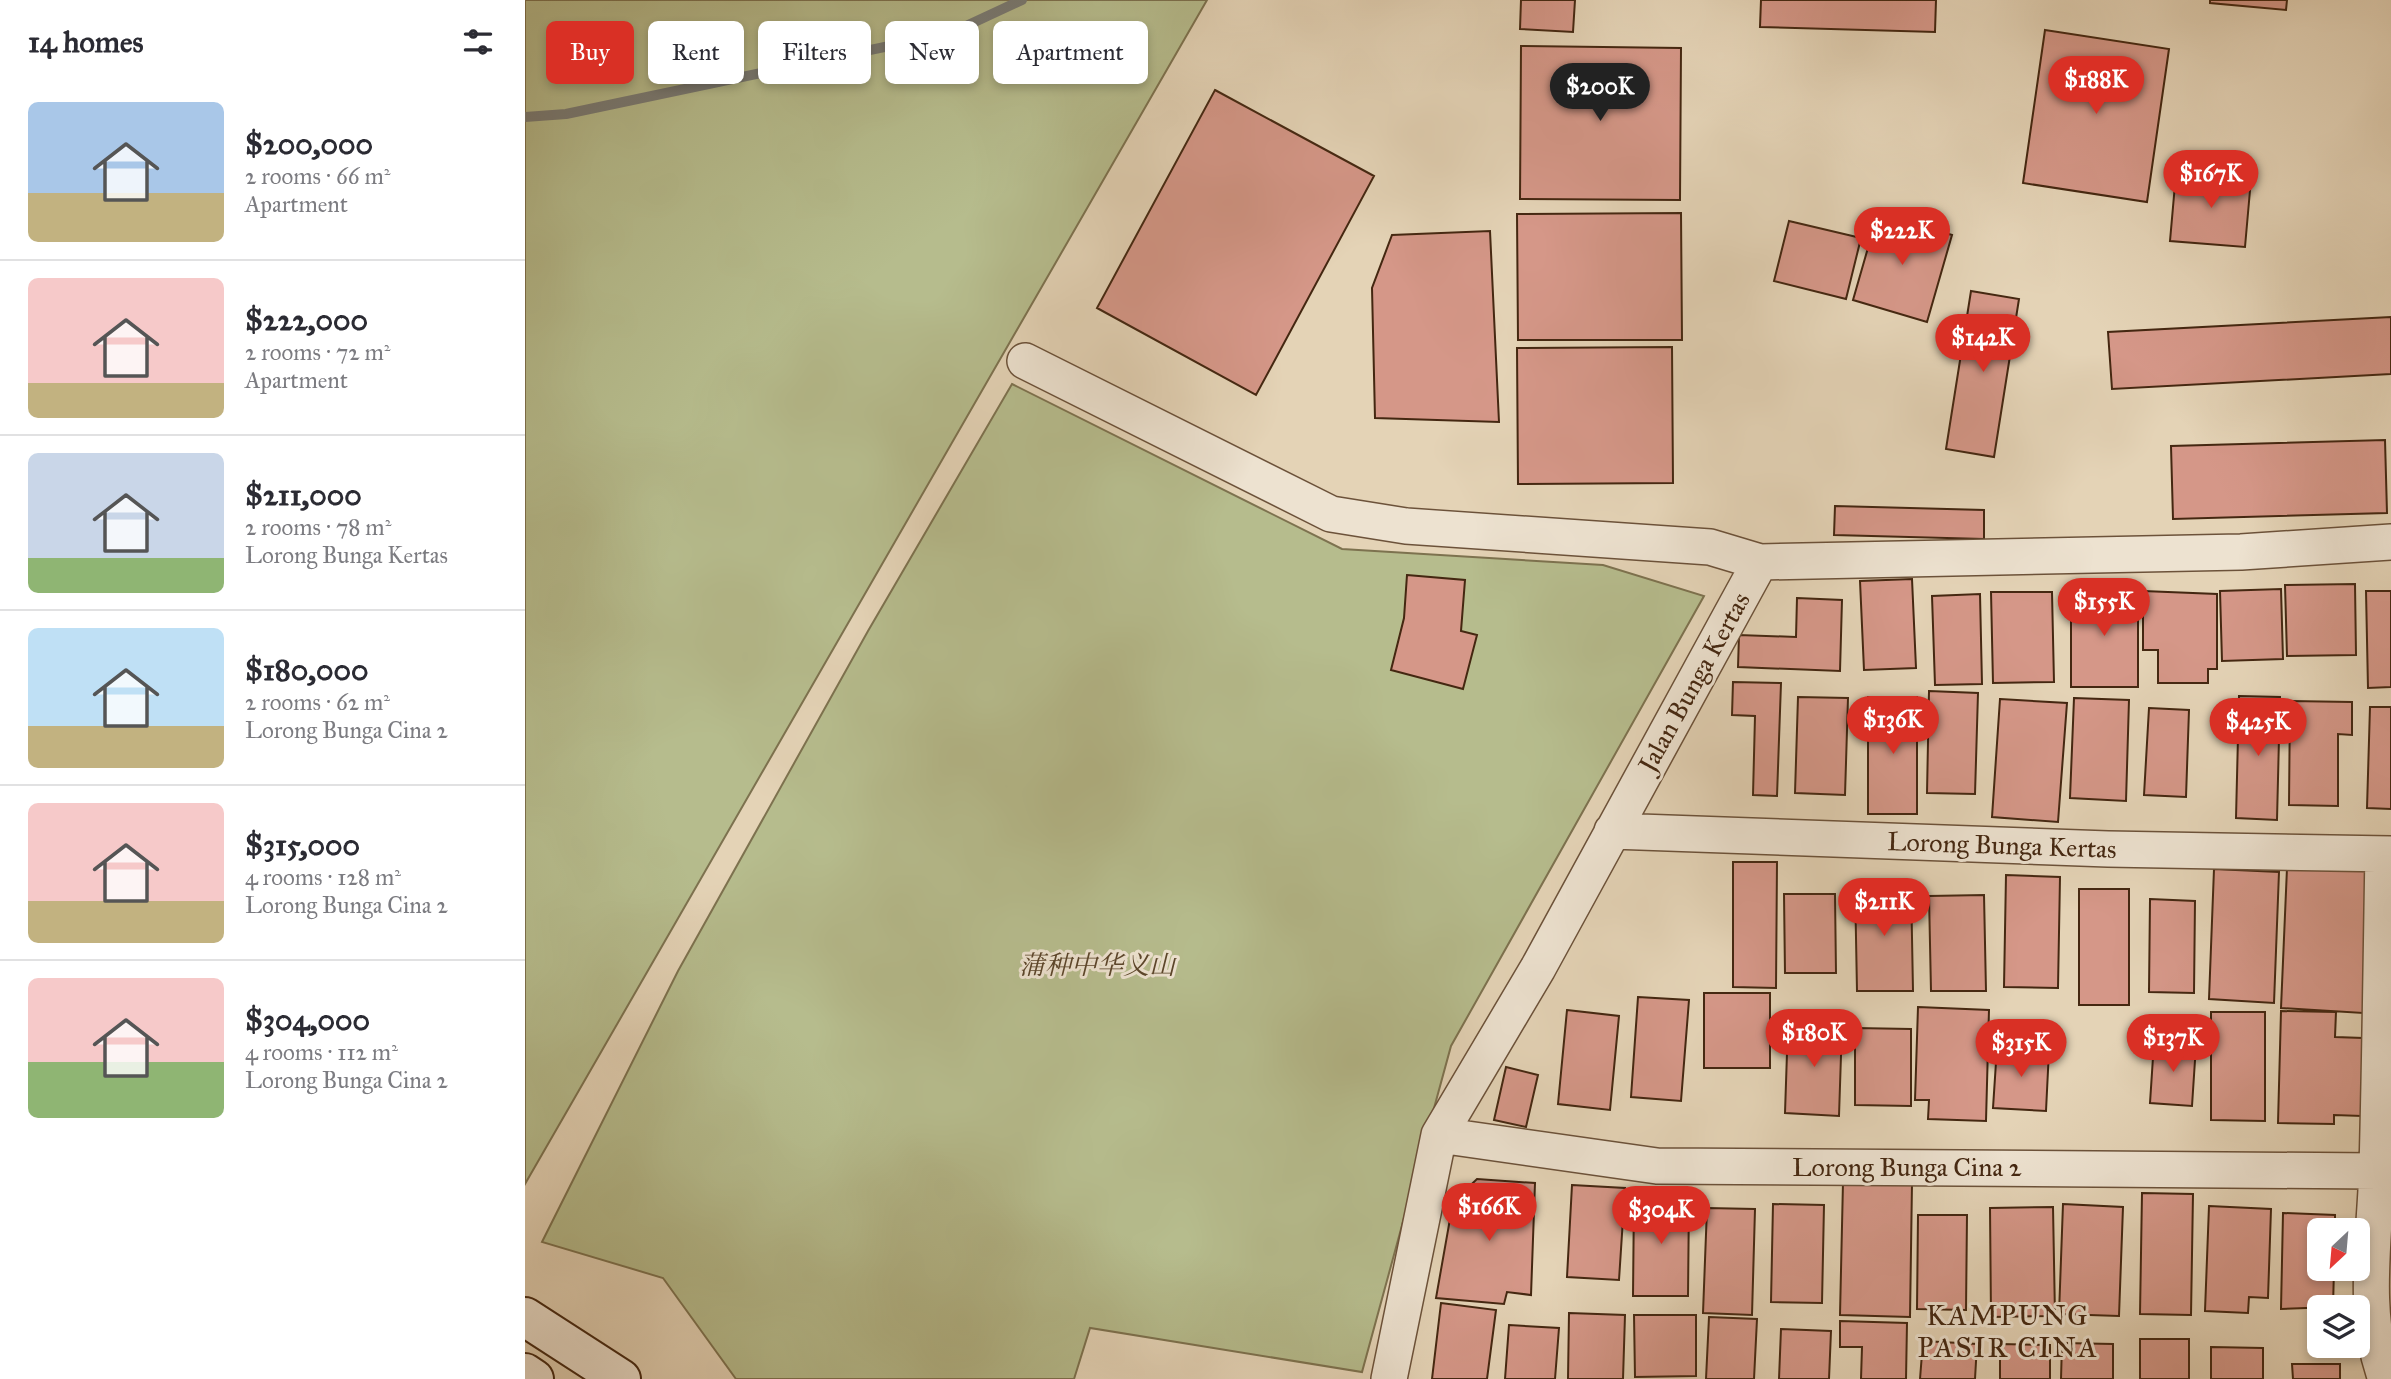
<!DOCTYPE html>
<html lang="en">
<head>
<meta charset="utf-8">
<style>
	:root { --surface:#fff; --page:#f2f2f3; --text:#2b2b33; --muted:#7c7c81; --line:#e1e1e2; --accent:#d93025 }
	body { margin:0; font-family:"IM FELL Great Primer","Noto Serif SC",serif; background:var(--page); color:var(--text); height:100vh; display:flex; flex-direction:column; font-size:26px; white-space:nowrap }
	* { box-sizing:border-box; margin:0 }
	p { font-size:23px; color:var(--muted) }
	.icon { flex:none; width:38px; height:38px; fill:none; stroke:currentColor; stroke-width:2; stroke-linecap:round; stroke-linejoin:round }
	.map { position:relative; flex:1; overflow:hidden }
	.panel { display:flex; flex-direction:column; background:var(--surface); width:525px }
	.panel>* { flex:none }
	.banner { position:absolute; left:21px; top:21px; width:665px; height:63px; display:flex; gap:14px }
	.needle { width:46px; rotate:206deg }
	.tools { position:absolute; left:1782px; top:1218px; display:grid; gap:14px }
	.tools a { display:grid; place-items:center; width:63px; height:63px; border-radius:10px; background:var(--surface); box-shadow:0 4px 10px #0003; font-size:35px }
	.price { position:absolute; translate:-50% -60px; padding:0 16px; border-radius:24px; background:var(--accent); color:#fff; font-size:23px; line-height:46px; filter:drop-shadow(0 2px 4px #0008) }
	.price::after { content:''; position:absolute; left:50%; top:42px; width:21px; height:16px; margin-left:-10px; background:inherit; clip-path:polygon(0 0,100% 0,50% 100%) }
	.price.selected { background:#222; color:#fff }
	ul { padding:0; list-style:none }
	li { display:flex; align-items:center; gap:21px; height:175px; padding:0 28px }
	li+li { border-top:2px solid var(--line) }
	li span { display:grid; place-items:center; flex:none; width:196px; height:140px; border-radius:10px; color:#555 }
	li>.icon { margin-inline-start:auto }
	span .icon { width:84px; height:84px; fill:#fffc; stroke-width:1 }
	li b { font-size:30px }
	h2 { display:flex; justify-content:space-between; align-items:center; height:84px; padding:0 28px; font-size:30px }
	.chip { padding:0 24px; border-radius:10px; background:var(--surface); box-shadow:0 4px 10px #0003; font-size:24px; line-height:63px }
	.chip.selected { background:var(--accent); color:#fff }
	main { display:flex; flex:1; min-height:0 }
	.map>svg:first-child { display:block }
</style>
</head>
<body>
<main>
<section class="panel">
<h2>14 homes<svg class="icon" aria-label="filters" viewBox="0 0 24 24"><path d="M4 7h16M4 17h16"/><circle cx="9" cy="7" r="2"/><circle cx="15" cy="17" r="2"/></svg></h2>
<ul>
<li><span style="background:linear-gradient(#a9c7e8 65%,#c2b280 0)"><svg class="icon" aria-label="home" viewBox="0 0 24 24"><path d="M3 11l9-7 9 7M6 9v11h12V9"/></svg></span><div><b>$200,000</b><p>2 rooms · 66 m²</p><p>Apartment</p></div></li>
<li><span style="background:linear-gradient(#f6c9c9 75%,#c2b280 0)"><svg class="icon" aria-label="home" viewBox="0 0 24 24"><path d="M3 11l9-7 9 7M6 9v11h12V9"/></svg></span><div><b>$222,000</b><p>2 rooms · 72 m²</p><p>Apartment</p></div></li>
<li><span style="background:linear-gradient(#c9d6e8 75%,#8fb573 0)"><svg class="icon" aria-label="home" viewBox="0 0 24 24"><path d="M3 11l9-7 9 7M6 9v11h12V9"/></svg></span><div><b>$211,000</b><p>2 rooms · 78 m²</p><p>Lorong Bunga Kertas</p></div></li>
<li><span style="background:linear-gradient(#bfe0f5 70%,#c2b280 0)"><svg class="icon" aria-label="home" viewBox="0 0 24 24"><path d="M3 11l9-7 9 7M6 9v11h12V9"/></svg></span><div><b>$180,000</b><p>2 rooms · 62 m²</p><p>Lorong Bunga Cina 2</p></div></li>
<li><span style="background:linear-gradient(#f6c9c9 70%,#c2b280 0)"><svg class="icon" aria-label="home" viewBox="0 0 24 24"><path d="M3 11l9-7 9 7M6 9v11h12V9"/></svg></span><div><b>$315,000</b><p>4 rooms · 128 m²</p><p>Lorong Bunga Cina 2</p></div></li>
<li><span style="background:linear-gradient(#f6c9c9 60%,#8fb573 0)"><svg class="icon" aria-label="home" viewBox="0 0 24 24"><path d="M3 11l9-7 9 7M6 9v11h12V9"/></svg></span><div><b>$304,000</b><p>4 rooms · 112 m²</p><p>Lorong Bunga Cina 2</p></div></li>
</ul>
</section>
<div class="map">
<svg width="1866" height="1379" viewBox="0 0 1866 1379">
	<rect width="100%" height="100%" fill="#e4d3b6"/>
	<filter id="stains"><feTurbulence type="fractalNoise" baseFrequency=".00286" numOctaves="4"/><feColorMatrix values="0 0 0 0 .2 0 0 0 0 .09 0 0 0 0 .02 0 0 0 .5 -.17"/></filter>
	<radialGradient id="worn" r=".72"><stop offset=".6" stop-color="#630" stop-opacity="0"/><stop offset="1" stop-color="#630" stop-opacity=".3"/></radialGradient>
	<path fill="#b6bc8d" stroke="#7d724f" stroke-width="2" d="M0,0H682L0,1184Z
		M487,384L817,549L1078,565L1179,596L926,1046L837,1372L565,1328L549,1379H211L138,1278L17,1242L153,971L343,631Z"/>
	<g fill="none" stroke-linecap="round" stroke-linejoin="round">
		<path stroke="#797c77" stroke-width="10" d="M0,117L41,114L426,33L497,0"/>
	</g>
	<path fill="#d59788" stroke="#442711" stroke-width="2" d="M996,0H1050L1048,32L995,29Z
		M1236,0H1411L1410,32L1235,27Z
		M1685,0H1762L1761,10L1685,3Z
		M1520,30L1644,49L1622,202L1498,183Z
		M996,46L1156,48L1155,200L995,199Z
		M690,90L849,176L731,395L572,308Z
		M1651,173L1726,179L1720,247L1645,241Z
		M1156,213L1157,340H993L992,214Z
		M1353,213L1427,235L1402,322L1328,300Z
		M1264,221L1336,238L1321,299L1249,281Z
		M965,231L974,422L850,418L847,288L867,235Z
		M1446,291L1494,299L1469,457L1421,449Z
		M1866,317V374L1587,389L1583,332Z
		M1147,347L1148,483L993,484L992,348Z
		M1860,440L1862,513L1648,519L1646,446Z
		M1310,506L1459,510V539L1309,535Z
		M882,575L940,580L936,631L952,635L938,689L866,670L879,618Z
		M1387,579L1391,668L1339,670L1335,581Z
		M1830,584L1831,655L1762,656L1760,585Z
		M1546,588H1613V687H1546Z
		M1756,589L1758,659L1697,661L1695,591Z
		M1618,591L1692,594V669H1683V683H1633V650H1618Z
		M1841,591H1866V687L1843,688Z
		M1466,592H1527L1529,682L1468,683Z
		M1455,594L1457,684L1410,685L1407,596Z
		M1272,598L1317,600L1315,671L1213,667L1214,635L1271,637Z
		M1208,682L1256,683L1252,796L1228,795L1230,716L1207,715Z
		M1404,691L1453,693L1450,794L1402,793Z
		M1714,696L1755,697L1752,820L1711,818Z
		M1273,697L1323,698L1320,795L1270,793Z
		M1343,697H1392V814H1343Z
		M1549,698L1604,700L1601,801L1545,798Z
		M1475,699L1542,703L1533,822L1467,817Z
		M1765,701L1827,702V735L1813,734V806L1764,805Z
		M1845,707H1866V809L1842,808Z
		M1624,708L1664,710L1661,797L1619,795Z
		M1208,862H1252L1251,988L1208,987Z
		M1762,868L1844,871L1838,1013L1756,1008Z
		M1689,869L1754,872L1749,1003L1684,999Z
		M1481,875L1535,877L1533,988L1479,987Z
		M1330,884H1386L1388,991H1332Z
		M1554,889H1604V1005H1554Z
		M1259,894H1310L1311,973H1260Z
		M1459,895L1461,991H1406L1404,896Z
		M1625,899L1670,901L1669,993L1624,992Z
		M1179,993H1245V1068H1179Z
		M1113,997L1164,1000L1156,1101L1106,1097Z
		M1393,1007L1464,1010L1461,1121L1403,1119L1404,1100H1390Z
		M1042,1010L1094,1016L1085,1110L1033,1104Z
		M1756,1011L1811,1012L1810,1037L1838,1038L1837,1116L1809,1115V1124L1753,1123Z
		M1686,1012H1740V1121L1686,1120Z
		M1263,1023L1317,1025L1314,1116L1260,1113Z
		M1330,1028L1386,1029V1106L1330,1105Z
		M1629,1042L1671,1045L1667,1106L1625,1103Z
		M1472,1047L1524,1050L1521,1111L1468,1108Z
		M981,1067L1013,1075L1001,1127L969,1120Z
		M952,1179L1010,1183L1006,1295L982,1292L979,1304L911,1298L928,1202Z
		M1318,1182L1387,1183L1385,1317L1315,1315Z
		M1047,1185L1100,1188L1094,1280L1042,1277Z
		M1617,1193L1668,1194L1666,1315L1615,1314Z
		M1109,1196L1164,1198L1163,1296H1108Z
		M1248,1204L1299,1205L1297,1303L1246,1302Z
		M1538,1204L1598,1207L1594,1316L1534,1314Z
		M1684,1206L1746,1209L1743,1298L1724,1297L1723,1313L1680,1311Z
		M1528,1207L1530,1316L1466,1317L1465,1208Z
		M1182,1208L1230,1209L1227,1315L1178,1313Z
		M1758,1213L1810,1215V1230H1794V1269H1809L1808,1307L1756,1309Z
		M1393,1215H1442L1441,1310L1392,1309Z
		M916,1303L971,1310L962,1379H907Z
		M1044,1313L1100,1315L1098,1379H1043Z
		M1109,1315H1171V1376L1110,1377Z
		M1184,1317L1232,1319L1229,1379H1181Z
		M1315,1321L1382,1323L1381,1379H1336L1337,1347H1315Z
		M984,1325L1034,1328L1030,1379H980Z
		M1256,1329L1306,1331L1304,1379H1254Z
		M1615,1339H1664V1379H1615Z
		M1398,1341L1452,1344L1450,1379H1395Z
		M1537,1343L1588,1344V1379H1536Z
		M1475,1344L1525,1345V1379H1475Z
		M1686,1347L1738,1348V1379H1686Z
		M1767,1364H1815V1379H1768Z"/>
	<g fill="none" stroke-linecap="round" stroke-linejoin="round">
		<g stroke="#6c523a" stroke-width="38">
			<path id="street" d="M500,361L806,514L881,526L1185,547L1235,562L1716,552L1866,542
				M1087,831L1583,849L1866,854
				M1858,854C1856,959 1855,1064 1852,1168C1850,1237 1836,1313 1861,1379
				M914,1135L1132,1166L1852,1171
				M864,1379L914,1135L1013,968L1235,562"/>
		</g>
		<g stroke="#442711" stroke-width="42">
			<path id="secondary" d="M0,1317L96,1379
				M0,1373L9,1379"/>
		</g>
		<use href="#street" stroke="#ede2d0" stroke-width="35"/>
		<use href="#secondary" stroke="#ede2d0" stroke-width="38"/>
	</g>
	<g text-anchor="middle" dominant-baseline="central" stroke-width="6" stroke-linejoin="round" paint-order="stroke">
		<g font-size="26" fill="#442711" stroke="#ede2d0">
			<text transform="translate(1169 682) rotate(-61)">Jalan Bunga Kertas</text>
			<text transform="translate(1477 845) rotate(2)">Lorong Bunga Kertas</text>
			<text x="1382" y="1167">Lorong Bunga Cina 2</text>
		</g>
		<g font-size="26" font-style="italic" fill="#5b452a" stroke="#ede2d0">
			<text x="572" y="965">蒲种中华义山</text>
		</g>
		<g font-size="28" letter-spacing="2" fill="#442711" stroke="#ede2d0">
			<text x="1483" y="1315">KAMPUNG<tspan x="1483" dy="32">PASIR CINA</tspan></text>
		</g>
	</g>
	<rect width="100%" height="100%" filter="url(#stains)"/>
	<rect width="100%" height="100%" fill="url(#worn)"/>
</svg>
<div class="tools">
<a><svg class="needle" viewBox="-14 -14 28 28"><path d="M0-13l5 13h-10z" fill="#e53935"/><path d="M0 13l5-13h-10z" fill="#7c7c81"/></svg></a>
<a><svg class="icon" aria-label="layers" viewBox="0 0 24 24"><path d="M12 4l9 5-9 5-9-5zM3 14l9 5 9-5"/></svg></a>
</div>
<b class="price" style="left:1571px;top:116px">$188K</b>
<b class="price selected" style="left:1075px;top:123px">$200K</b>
<b class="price" style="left:1686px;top:210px">$167K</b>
<b class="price" style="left:1377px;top:267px">$222K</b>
<b class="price" style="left:1458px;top:374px">$142K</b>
<b class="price" style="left:1579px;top:638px">$155K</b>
<b class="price" style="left:1368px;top:756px">$136K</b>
<b class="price" style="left:1733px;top:758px">$425K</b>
<b class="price" style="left:1359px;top:938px">$211K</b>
<b class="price" style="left:1289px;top:1069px">$180K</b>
<b class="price" style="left:1648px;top:1074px">$137K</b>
<b class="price" style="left:1496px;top:1079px">$315K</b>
<b class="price" style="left:964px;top:1243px">$166K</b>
<b class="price" style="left:1136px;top:1246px">$304K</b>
<div class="banner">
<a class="chip selected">Buy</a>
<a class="chip">Rent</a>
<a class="chip">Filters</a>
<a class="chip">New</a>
<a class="chip">Apartment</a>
</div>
</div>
</main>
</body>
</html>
